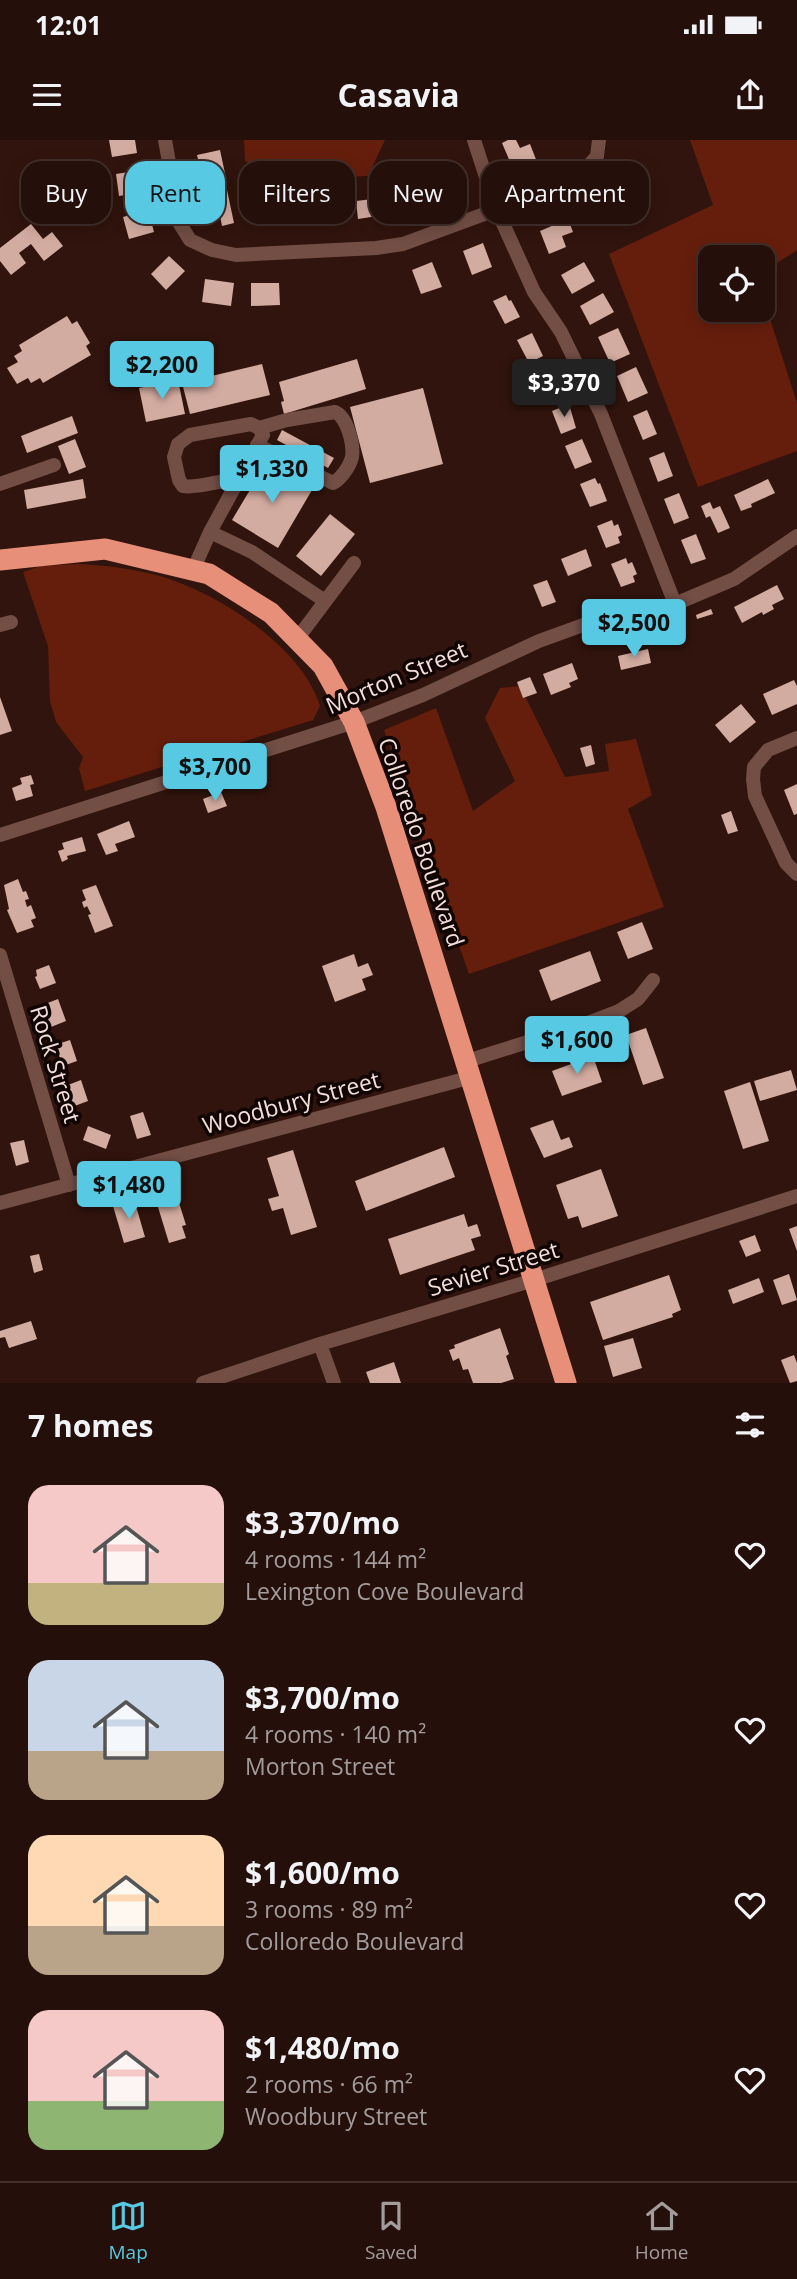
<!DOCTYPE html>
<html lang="en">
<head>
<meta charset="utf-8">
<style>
	:root { --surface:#250f0a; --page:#2d1813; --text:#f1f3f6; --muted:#a39c9c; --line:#422f2b; --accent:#57c9e2 }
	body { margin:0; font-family:"Open Sans",sans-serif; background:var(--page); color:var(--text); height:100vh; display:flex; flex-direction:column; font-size:26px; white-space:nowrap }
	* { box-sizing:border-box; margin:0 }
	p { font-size:23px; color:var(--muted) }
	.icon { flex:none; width:38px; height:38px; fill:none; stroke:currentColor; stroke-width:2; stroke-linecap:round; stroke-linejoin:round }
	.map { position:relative; height:1243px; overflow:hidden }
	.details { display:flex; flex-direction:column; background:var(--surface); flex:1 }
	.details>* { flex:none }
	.hud { position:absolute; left:21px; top:21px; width:756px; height:63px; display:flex; gap:14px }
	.buttons { position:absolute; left:698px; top:105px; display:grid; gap:14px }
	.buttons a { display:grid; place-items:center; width:77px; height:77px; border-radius:14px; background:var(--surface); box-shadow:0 4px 18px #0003,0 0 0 2px var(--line); font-size:35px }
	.price { position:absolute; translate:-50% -60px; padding:0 16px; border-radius:7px; background:var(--accent); color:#111; font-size:23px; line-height:46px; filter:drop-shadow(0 2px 4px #0008) }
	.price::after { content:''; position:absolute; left:50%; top:42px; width:21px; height:16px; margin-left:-10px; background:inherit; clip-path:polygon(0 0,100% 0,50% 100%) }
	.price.selected { background:#222; color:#fff }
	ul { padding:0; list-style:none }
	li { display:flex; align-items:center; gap:21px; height:175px; padding:0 28px }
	li span { display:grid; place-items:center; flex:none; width:196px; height:140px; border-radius:21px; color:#555 }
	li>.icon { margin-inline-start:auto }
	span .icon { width:84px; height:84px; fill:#fffc; stroke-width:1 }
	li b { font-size:30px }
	h2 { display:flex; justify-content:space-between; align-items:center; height:84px; padding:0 28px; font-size:30px }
	.pill { padding:0 24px; border-radius:21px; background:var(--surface); box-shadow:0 4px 18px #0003,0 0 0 2px var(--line); font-size:24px; line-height:63px }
	.pill.selected { background:var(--accent); color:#111 }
	.status { display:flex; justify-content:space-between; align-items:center; height:49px; padding:0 35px; background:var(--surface); direction:ltr }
	.status svg { height:19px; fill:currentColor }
	header { display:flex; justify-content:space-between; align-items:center; height:91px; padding:0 28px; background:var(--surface); font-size:32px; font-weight:700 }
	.tab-bar { display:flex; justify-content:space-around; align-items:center; height:98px; border-top:2px solid var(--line); background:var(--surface); font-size:19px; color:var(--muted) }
	.tab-bar a { display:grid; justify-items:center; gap:4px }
	.tab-bar .selected { color:var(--accent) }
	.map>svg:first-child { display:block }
</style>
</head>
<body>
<div class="status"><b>12:01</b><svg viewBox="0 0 49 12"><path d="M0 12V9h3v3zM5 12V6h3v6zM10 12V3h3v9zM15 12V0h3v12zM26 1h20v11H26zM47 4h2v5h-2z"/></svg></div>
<header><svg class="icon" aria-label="menu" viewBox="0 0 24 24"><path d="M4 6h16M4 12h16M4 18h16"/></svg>Casavia<svg class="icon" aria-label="share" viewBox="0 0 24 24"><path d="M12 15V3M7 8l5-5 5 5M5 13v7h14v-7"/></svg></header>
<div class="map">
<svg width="797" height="1243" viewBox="0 0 797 1243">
	<rect width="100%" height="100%" fill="#31140d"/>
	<path fill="#661e0c" d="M244,0H385L368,36L279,40L245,21Z
		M690,0H797V110L763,132V117H710V170H763V157L797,263V311L698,347L609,114L713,65Z
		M77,424C103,425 127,428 152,434C211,448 302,505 320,566L313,580L85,651L79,628L83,617L56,582L50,561L48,506L23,432L41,426Z
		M520,546L565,637L609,631L605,604L636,599L652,655L628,669L664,767L469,834L384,590L436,568L473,671L515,641L485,578L500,548Z"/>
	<path fill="#d3aca1" d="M109,0H135L137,13L112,17Z
		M508,0H516L520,8L530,4L537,22L514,31L502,3Z
		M220,10L226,38L204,44L197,15Z
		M457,29L465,50L439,60L430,39Z
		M141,30L144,52L119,56L116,34Z
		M417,37L427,64L406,72L396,46Z
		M227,50L234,83L222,86L220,76L214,77L209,54Z
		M332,55L334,81L311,82L310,56Z
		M381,58L384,75L358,79L356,61Z
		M287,63L288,80L262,82L261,65Z
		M148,70L154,92L129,99L123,77Z
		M568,79L573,92L562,96L566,107L549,114L540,91Z
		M31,84L43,99L52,92L63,106L44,121L31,104L19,113L26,123L11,135L0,121V108Z
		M483,103L492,127L472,135L463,111Z
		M169,116L185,131L166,150L151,134Z
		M432,122L442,147L421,154L412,130Z
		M584,122L595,141L572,154L561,135Z
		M205,139L234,143L231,166L202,162Z
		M251,143H279L280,165L251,166Z
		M603,153L614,172L590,185L580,166Z
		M506,155L509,161L511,160L520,177L505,184L493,161Z
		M67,176L72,184L77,181L90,203L86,206L91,215L43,243L40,238L31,243L28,238L17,244L7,228L18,222L14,216L22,211L19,205Z
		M618,188L630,214L610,223L598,197Z
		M532,193L543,216L529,223L517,200Z
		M357,219L366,249L284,274L281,262L284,261L279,242Z
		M262,224L270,255L190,274L182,243Z
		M636,227L648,253L628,262L617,236Z
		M551,230L562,254L547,260L536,236Z
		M178,240L185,274L146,282L139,248Z
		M423,248L443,324L370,343L350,267Z
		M569,264L576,288L561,294L552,271Z
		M647,270L657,294L643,300L633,276Z
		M72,276L78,293L27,313L21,296Z
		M282,290L334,318L328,328L277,300Z
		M75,299L86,327L69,334L58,306Z
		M582,299L592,322L575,329L565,306Z
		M664,312L673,336L658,342L649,318Z
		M266,323L312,350L278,408L232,380Z
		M595,338L598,344L600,343L607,361L590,367L580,344Z
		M83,339L86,358L27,369L24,350Z
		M768,339L775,353L751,364L752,367L741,371L734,355Z
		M679,353L689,378L674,384L664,359Z
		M710,362L713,369L720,366L730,388L718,393L710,376L706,378L701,366Z
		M330,374L355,394L321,436L296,416Z
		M612,380L614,386L618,384L622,395L618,397L620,403L606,408L597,386Z
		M696,394L706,419L691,424L681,400Z
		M586,409L592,426L568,436L561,419Z
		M626,418L628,424L632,422L637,434L633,436L635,442L621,447L611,424Z
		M547,440L556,462L542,467L533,445Z
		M777,445L784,459L772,465L774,469L763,475L762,472L742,483L734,467Z
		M711,469L713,474L697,479L696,475Z
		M648,509L651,523L621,530L618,516Z
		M572,523L578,539L569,543L571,547L551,555L543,534Z
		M530,537L537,553L523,558L517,542Z
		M794,540L797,546V564L772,575L763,554Z
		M0,557L12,591L0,595Z
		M741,564L756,582L730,603L715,585Z
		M591,605L595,624L586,627L580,608Z
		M31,635L34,644L30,645L33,656L16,661L12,648L22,644L20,638Z
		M797,644V674L794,675L784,650Z
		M221,652L227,666L208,673L203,659Z
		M731,671L738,691L728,694L721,675Z
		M129,681L135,697L115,704L118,711L106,715L97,694Z
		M82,697L86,711L67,716L68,719L62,722L58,711L64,709L62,703Z
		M18,739L23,752L26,751L29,759L25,760L27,767L31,765L36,778L31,780L34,787L17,793L7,770L9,769L4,745Z
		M96,745L113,786L95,793L88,775L91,774L87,766L84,768L82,762L86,760L82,750Z
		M642,782L653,809L628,819L617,792Z
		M590,811L601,841L551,861L539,830Z
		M354,814L358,827L368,823L373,835L362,839L366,850L335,862L322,826Z
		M49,825L56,843L40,849L35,837L37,836L36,830Z
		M58,859L66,881L51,887L45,872L47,871L45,864Z
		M646,888L664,938L643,945L626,895Z
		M70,900L77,921L63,926L55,905Z
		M593,916L602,942L562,956L552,931Z
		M791,930L797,950L760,961L754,941Z
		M81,940L88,961L72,967L67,952L70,951L68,945Z
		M750,942L769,1001L743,1009L724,951Z
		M143,972L151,995L137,999L130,976Z
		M553,980L561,1000L569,997L573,1007L544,1018L530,988Z
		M88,986L111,995L106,1009L83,1000Z
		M24,1000L29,1022L16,1026L10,1003Z
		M444,1007L455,1037L366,1071L355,1041Z
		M293,1010L317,1087L291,1095L283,1068L272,1071L268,1059L279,1056L267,1018Z
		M601,1029L618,1076L582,1088L578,1076L568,1079L556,1045Z
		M174,1047L186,1085L182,1086L186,1098L169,1103L154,1054Z
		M134,1059L145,1097L124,1103L113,1066Z
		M464,1074L468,1087L477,1084L481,1096L471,1099L475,1110L400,1135L388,1099Z
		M797,1086V1111L789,1089Z
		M755,1095L761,1111L746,1117L739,1101Z
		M39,1114L43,1130L34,1133L30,1116Z
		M789,1134L797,1160L782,1165L773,1140Z
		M669,1135L681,1170L672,1174L673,1177L603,1200L590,1162Z
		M759,1138L764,1152L733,1164L728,1150Z
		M31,1181L37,1199L9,1208L5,1197L0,1198V1191Z
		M500,1188L509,1214L506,1216L514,1239L501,1243H473L468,1229L463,1230L459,1218L453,1221L449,1210L455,1208L454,1205Z
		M633,1198L642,1228L613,1237L604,1206Z
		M794,1215L797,1223V1241L790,1243L781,1220Z
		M394,1222L401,1243H370L366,1232Z"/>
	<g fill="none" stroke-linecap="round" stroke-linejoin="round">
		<path stroke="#724e45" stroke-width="14" d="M165,0L180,84L190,100L212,110L236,115L376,108L403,104L576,40L597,16L599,0
			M474,0L496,68L534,152L561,192L601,274L675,464
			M257,305L333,343C341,339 350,326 352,317C354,304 347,277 335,272L287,280L259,288
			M0,344L54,325
			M210,392L252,412L325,461
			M193,430L210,392L263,295L259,288L251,284L190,295L178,304L174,317L179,340L183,346C202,349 219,338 237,342
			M0,485L11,482
			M297,499L354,423
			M797,598L768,610L754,627L753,639L755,656L786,723L797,734
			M0,695L354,582L423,555L539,501L597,480L675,464L734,439L797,396
			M0,815L69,1045
			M467,921L585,884L619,871L638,859L653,840
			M0,1063L472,937
			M320,1204L334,1243
			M203,1243L320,1204L534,1140L797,1056"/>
		<path stroke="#e88f79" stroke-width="21" d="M0,420L105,409L209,434L271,473L323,526L354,582L386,667L566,1243"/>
	</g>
	<g text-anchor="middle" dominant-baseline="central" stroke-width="7" stroke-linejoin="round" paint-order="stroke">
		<g font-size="23" fill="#f3ded9" stroke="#100503">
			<text transform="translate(396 537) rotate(-23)">Morton Street</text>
			<text transform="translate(422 702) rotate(71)">Colloredo Boulevard</text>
			<text transform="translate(56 924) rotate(73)">Rock Street</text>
			<text transform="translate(291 962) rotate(-15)">Woodbury Street</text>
			<text transform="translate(493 1128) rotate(-17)">Sevier Street</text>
		</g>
	</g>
</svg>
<div class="buttons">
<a><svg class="icon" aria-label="locate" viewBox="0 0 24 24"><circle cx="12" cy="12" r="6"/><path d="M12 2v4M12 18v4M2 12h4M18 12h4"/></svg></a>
</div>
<b class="price" style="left:162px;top:261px">$2,200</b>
<b class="price selected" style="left:564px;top:279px">$3,370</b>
<b class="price" style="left:272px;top:365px">$1,330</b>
<b class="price" style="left:634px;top:519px">$2,500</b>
<b class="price" style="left:215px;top:663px">$3,700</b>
<b class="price" style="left:577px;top:936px">$1,600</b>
<b class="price" style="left:129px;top:1081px">$1,480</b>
<div class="hud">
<a class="pill">Buy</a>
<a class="pill selected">Rent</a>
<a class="pill">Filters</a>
<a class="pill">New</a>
<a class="pill">Apartment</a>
</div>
</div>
<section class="details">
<h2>7 homes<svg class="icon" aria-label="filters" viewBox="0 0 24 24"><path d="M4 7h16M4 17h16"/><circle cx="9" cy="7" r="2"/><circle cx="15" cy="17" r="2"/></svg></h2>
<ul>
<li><span style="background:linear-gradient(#f6c9c9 70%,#c2b280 0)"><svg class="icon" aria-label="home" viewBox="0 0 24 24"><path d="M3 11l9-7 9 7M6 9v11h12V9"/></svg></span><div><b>$3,370/mo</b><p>4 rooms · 144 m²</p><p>Lexington Cove Boulevard</p></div><svg class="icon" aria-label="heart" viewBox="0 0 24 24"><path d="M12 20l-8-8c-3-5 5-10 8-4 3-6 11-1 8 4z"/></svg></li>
<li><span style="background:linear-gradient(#c9d6e8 65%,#b9a48a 0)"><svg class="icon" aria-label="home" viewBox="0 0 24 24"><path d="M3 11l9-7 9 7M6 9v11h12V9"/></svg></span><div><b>$3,700/mo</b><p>4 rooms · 140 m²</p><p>Morton Street</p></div><svg class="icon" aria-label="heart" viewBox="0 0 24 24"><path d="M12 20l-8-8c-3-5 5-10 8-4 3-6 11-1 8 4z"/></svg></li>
<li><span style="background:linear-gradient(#ffd9b3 65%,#b9a48a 0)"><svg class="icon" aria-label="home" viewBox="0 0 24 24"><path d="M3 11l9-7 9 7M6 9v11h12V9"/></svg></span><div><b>$1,600/mo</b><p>3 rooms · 89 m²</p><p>Colloredo Boulevard</p></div><svg class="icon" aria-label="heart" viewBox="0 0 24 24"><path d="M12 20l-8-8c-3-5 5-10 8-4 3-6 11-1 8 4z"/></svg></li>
<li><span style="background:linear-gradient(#f6c9c9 65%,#8fb573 0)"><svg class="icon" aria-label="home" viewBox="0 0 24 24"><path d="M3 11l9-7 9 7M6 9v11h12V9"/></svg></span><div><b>$1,480/mo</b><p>2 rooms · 66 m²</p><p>Woodbury Street</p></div><svg class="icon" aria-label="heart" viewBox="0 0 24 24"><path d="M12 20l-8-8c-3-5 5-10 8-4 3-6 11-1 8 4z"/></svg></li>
</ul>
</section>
<nav class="tab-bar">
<a class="selected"><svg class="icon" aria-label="map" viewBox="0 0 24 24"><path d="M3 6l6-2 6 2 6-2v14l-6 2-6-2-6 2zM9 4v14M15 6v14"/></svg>Map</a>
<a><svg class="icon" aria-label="saved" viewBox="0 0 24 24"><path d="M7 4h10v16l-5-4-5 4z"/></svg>Saved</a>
<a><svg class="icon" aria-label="home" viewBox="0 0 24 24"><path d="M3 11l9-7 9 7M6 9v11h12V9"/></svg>Home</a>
</nav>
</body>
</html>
